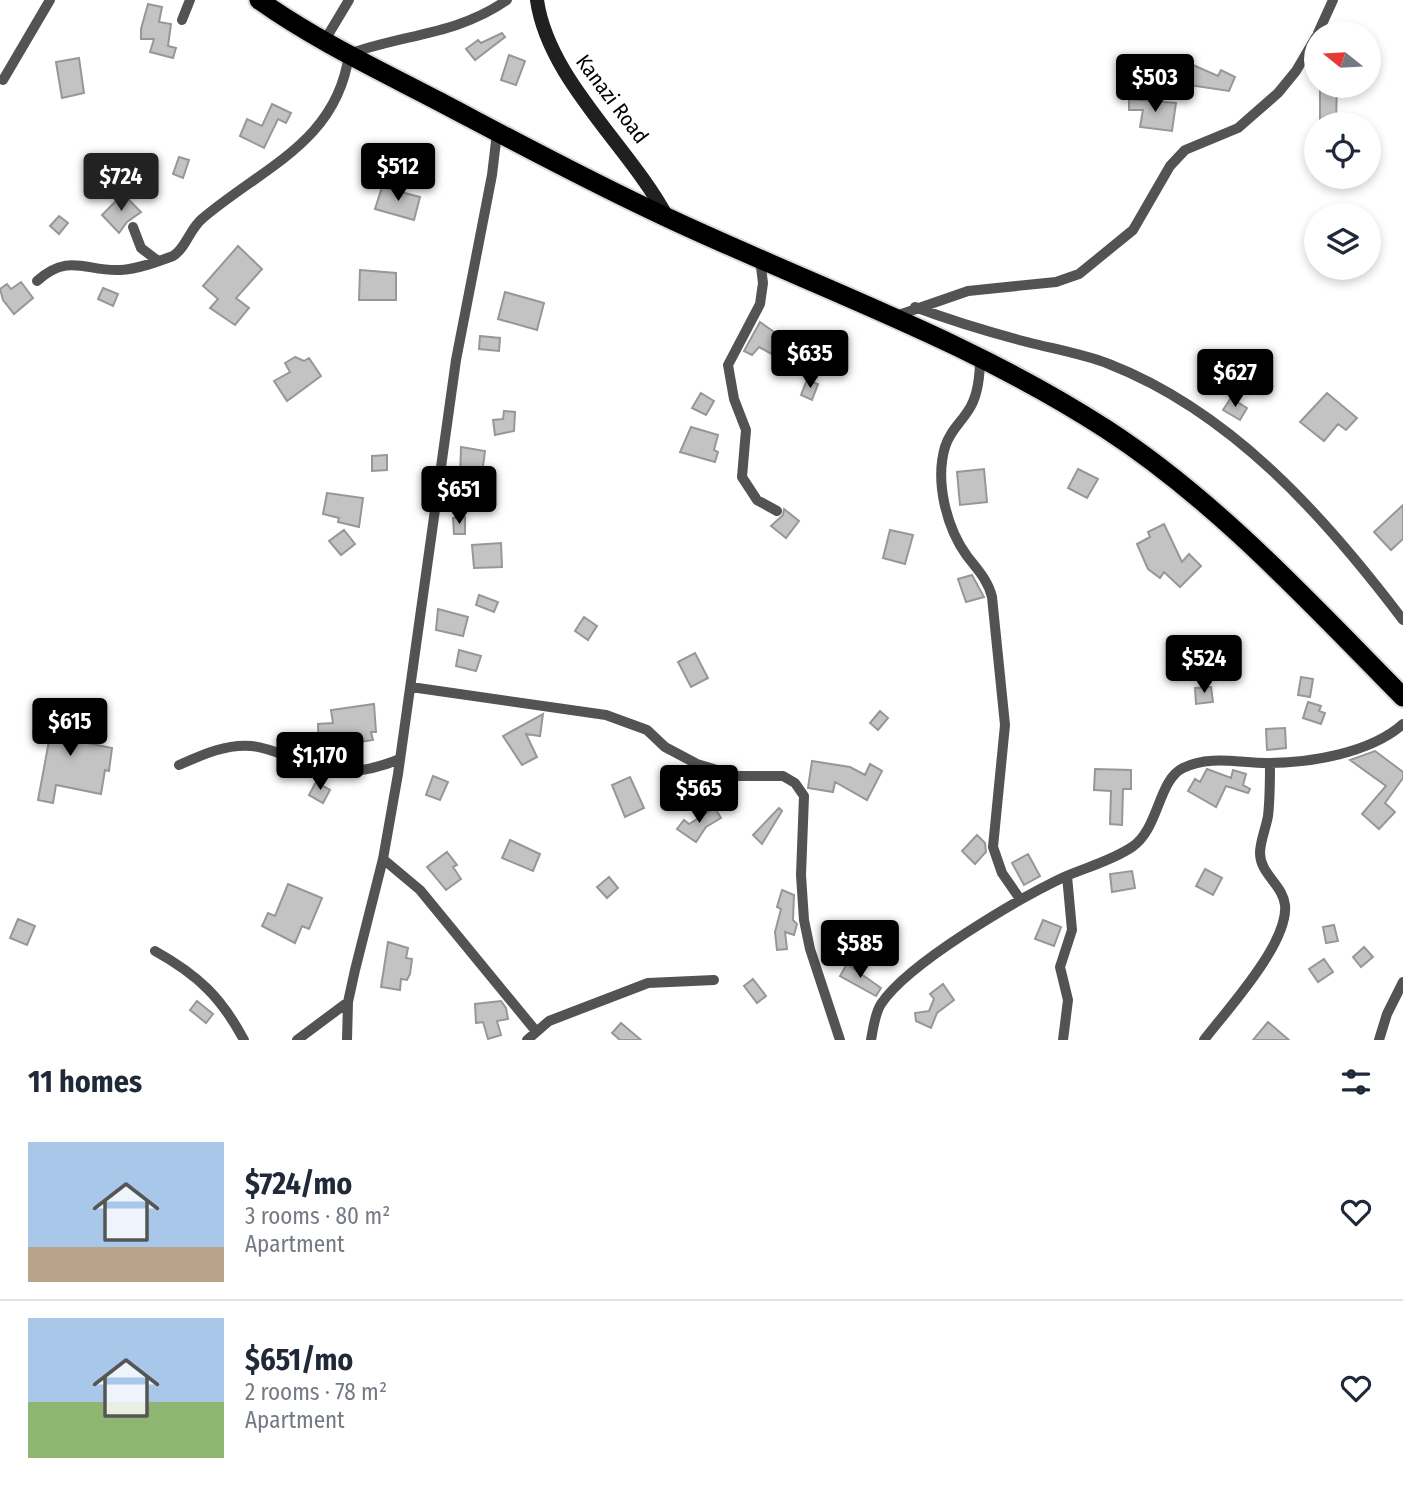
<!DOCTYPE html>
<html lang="en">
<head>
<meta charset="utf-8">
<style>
	:root { --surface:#fff; --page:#f6f6f7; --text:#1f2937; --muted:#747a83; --line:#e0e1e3; --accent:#000 }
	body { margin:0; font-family:"Fira Sans Condensed",sans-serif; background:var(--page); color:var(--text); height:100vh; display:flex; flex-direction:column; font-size:26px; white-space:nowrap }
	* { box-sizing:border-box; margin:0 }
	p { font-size:23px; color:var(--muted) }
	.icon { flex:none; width:38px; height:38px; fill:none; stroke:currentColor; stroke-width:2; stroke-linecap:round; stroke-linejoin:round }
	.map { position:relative; height:1040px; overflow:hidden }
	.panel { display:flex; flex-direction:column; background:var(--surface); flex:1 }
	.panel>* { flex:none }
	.needle { width:46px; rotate:288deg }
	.tools { position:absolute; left:1304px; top:21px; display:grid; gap:14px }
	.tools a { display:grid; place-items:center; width:77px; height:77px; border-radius:50%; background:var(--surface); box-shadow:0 4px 10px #0003; font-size:35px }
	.price { position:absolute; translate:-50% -60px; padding:0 16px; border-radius:7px; background:var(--accent); color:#fff; font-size:23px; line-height:46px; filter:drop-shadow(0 2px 4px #0008) }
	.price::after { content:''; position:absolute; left:50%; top:42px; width:21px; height:16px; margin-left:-10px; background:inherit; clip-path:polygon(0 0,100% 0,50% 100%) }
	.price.selected { background:#222; color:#fff }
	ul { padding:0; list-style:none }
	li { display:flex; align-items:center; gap:21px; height:175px; padding:0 28px }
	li+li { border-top:2px solid var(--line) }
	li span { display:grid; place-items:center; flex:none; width:196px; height:140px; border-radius:0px; color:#555 }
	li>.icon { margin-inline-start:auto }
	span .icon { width:84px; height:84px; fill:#fffc; stroke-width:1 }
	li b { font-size:30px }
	h2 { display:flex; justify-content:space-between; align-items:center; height:84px; padding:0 28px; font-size:30px }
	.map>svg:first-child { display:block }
</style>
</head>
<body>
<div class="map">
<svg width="1403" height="1040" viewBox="0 0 1403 1040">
	<rect width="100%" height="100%" fill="#fff"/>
	<path fill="#c3c3c3" stroke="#979797" stroke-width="2" d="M148,4L162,7L159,22L171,24L168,46L176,48L173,58L150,52L154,39H141V29Z
		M502,33L505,37L475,60L466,49L478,40L481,43Z
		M509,55L525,61L516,85L501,80Z
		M79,58L84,93L62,98L56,62Z
		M1179,62L1193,65L1218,76L1221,70L1235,77L1229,91L1175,83Z
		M1320,86H1337L1336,124H1320Z
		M1129,99L1176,103L1172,131L1140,127L1143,110H1129Z
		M272,104L291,113L286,123L278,119L264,148L240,136L247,119L262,126Z
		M179,157L189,160L183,178L173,174Z
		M382,187L420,197L414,220L375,209Z
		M123,194L141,212L127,222L119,233L102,215Z
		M59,216L68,223L59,234L50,226Z
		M238,246L262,269L236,298L249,308L235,325L210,308L218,299L203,286Z
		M360,270L396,273V300H359Z
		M21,282L33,298L14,314L3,300L0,289L7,284L11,289Z
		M103,288L118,294L113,306L98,299Z
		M505,292L544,303L537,330L498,319Z
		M760,322L787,341L779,358L759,347L752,355L744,351Z
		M480,336L500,338L499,351L479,349Z
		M295,357L304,361L309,358L321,376L287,401L274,381L290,372L285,363Z
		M807,380L818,384L812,400L801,395Z
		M701,393L714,401L706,415L692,408Z
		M1327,393L1357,418L1346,430L1338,424L1324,441L1300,422Z
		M1231,398L1247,408L1240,420L1223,410Z
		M504,411L515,412L514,431L495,435L493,420L503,419Z
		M691,427L718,435L714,450L718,452L715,462L680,452Z
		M461,447L485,451L481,481L460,478Z
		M387,455V470L372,471V456Z
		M984,469L987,502L960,505L957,472Z
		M1078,469L1098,479L1087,498L1068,488Z
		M327,493L363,498L359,527L338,522L339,518L323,514Z
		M1403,505V539L1391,550L1374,532Z
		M784,509L799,521L786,538L771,526L783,515Z
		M465,517V534H454L453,518Z
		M1164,524L1182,562L1189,554L1201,566L1180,587L1164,572L1160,578L1148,569L1137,544L1150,537L1148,532Z
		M344,530L355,544L341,555L329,541Z
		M890,530L913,535L905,564L883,558Z
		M501,543L502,567L474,568L472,545Z
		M972,575L984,597L966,602L958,579Z
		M479,595L498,602L494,612L476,605Z
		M438,609L468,617L463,636L436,630Z
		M584,617L597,626L588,640L575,631Z
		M459,650L481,656L476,671L456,666Z
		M695,653L708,678L691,687L678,662Z
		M1301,677L1313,679L1310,697L1298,695Z
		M1211,687L1213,702L1196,704L1195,688Z
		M1308,702L1321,706L1319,711L1325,713L1321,724L1303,718Z
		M374,704L376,732H371L373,740L353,743L354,749L319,756L318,724L333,723L331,710Z
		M56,706L77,714L68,739L112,748L109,771L105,770L101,794L56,785L53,803L38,800L49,741L33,732L42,715L51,720Z
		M880,711L888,718L878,730L870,723Z
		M543,714L540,736L526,734L537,757L522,765L503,736Z
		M1285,728L1286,748L1267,750L1266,729Z
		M1375,751L1403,772V778L1385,803L1395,812L1379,829L1362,814L1386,786L1350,760Z
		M812,761L850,767L865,775L870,764L882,771L867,800L835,782L833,792L808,788Z
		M1095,769L1131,770V789H1123L1122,825L1110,824L1111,791L1094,790Z
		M1207,769L1231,778L1233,770L1246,774L1243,785L1250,789L1248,793L1226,786L1216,807L1188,791L1195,779L1200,782Z
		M433,776L448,782L440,800L426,795Z
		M630,777L644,808L625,817L612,785Z
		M316,782L330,790L323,803L309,795Z
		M715,808L721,818L706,827L696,842L677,829L684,820L689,824Z
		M779,808L782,811L762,844L753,835Z
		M977,835L985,843L986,852L975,864L962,851Z
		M510,840L540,854L533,871L502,858Z
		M447,852L457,865L453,867L461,879L446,890L427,867Z
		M1028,854L1040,876L1024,885L1012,863Z
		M1205,869L1222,878L1213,895L1196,886Z
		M1132,871L1135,888L1112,892L1110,874Z
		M609,877L618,888L607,898L597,887Z
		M288,884L322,898L309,929L302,926L295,943L262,926L268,913L275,916Z
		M782,890L794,895L793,920L797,924L794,935L785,932L787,949L777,950L775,932L781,909L777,907Z
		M18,919L35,926L27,945L10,938Z
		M1043,920L1061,927L1054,946L1035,939Z
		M1334,925L1338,941L1326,943L1323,927Z
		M388,942L408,948L406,958L412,959L410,974L407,980L401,979L400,990L381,987Z
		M1364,947L1373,957L1361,967L1353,957Z
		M1324,959L1333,972L1318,982L1309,969Z
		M847,964L881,988L876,996L840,976Z
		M753,979L766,996L757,1003L744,986Z
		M943,984L954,1000L937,1013L931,1028L916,1021L915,1013L929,1011L934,999L930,994Z
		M197,1001L213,1014L206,1023L190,1010Z
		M501,1001L506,1008L508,1019L497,1021L501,1035L488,1039L483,1022L476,1023L475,1004Z
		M1268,1022L1289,1040H1253Z
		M621,1023L641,1040H620L612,1033Z"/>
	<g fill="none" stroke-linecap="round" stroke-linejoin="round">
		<g stroke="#dbdbdb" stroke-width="23">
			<path id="trunk" d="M259,0C315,40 381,71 442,103C516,142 590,182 666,217C813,286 969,340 1106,429C1217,501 1310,603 1403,697"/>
		</g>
		<path stroke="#535353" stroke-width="10" d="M182,20L190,0
			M1318,33L1333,0
			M325,40L349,0
			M3,80L50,0
			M133,227L141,248L158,261
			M760,259L763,283L760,304L728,365L734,399L746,430L742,477L757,500L777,511
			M37,281C69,252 87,272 120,270C138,269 157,262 173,256C186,248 190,228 203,218C263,167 337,142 349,54C404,34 457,35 507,0
			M915,307C952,321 989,332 1027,342C1054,349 1083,354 1109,364C1232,412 1325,517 1403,620
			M893,317L968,291L1056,282L1079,274L1133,230L1170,166L1185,150L1238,128L1278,93L1296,71L1316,37
			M980,358C980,374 979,391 971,406C963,421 950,430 945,447C935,481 946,527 967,556C977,569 988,580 992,597L1005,725L993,847L1002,873L1020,899
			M411,687L606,715L647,730L665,747L697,764L737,776H783L795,783L804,796L801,875L804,920L810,949L840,1040
			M179,765C202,755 225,744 251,746C266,747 283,755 297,760C334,776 363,774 400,759
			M383,859L420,890L535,1030
			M155,951C198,975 221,997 244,1040
			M297,1040L348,1002
			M347,1040L348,1002L355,970L383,859L398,774L456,360L492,175L497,133
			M527,1040L549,1021L648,983L714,980
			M871,1040C873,1029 875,1013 881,1004C908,963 1018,899 1064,877C1087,867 1111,861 1132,847C1159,829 1158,780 1183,768C1209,755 1239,763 1267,763C1310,763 1371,753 1403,724
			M1063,1040L1068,1000L1060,967L1072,930L1067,876
			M1204,1040C1226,1011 1289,943 1285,905C1283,885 1260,874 1260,853C1260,841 1266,828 1268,816C1270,799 1270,781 1270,763
			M1379,1040L1387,1014L1403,982"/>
		<path stroke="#202020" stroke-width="14" d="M537,0C548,79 629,146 667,217"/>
		<use href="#trunk" stroke="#000" stroke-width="19"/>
	</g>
	<g text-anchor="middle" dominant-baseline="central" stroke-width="6" stroke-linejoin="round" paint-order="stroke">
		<g font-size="21" fill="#000" stroke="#fff">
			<text transform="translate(612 99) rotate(53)">Kanazi Road</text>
		</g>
	</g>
</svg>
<div class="tools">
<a><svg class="needle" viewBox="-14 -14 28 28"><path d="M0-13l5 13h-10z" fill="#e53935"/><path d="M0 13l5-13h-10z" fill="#747a83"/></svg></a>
<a><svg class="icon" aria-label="locate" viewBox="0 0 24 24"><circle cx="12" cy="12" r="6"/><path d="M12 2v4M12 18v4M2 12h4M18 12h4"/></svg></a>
<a><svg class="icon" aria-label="layers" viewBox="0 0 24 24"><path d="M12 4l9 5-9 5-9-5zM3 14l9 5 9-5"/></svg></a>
</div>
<b class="price" style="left:1155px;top:114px">$503</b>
<b class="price" style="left:398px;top:203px">$512</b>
<b class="price selected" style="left:121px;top:213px">$724</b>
<b class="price" style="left:810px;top:390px">$635</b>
<b class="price" style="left:1235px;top:409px">$627</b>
<b class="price" style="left:459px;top:526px">$651</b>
<b class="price" style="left:1204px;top:695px">$524</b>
<b class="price" style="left:70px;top:758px">$615</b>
<b class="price" style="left:320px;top:792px">$1,170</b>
<b class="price" style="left:699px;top:825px">$565</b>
<b class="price" style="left:860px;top:980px">$585</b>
</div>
<section class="panel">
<h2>11 homes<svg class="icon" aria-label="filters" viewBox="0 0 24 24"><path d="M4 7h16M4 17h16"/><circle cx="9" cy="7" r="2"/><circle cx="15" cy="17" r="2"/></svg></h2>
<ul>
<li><span style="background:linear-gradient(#a9c7e8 75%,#b9a48a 0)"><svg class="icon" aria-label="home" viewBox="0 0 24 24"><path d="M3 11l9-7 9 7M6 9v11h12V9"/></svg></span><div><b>$724/mo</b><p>3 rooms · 80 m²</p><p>Apartment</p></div><svg class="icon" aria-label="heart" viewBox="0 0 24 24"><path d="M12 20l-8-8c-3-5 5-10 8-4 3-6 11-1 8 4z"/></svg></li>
<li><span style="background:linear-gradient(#a9c7e8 60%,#8fb573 0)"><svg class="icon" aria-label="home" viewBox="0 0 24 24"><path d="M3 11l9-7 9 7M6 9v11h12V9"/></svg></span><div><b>$651/mo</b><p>2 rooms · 78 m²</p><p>Apartment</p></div><svg class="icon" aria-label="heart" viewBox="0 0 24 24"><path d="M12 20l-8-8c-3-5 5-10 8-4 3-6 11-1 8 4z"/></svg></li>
</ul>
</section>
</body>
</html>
